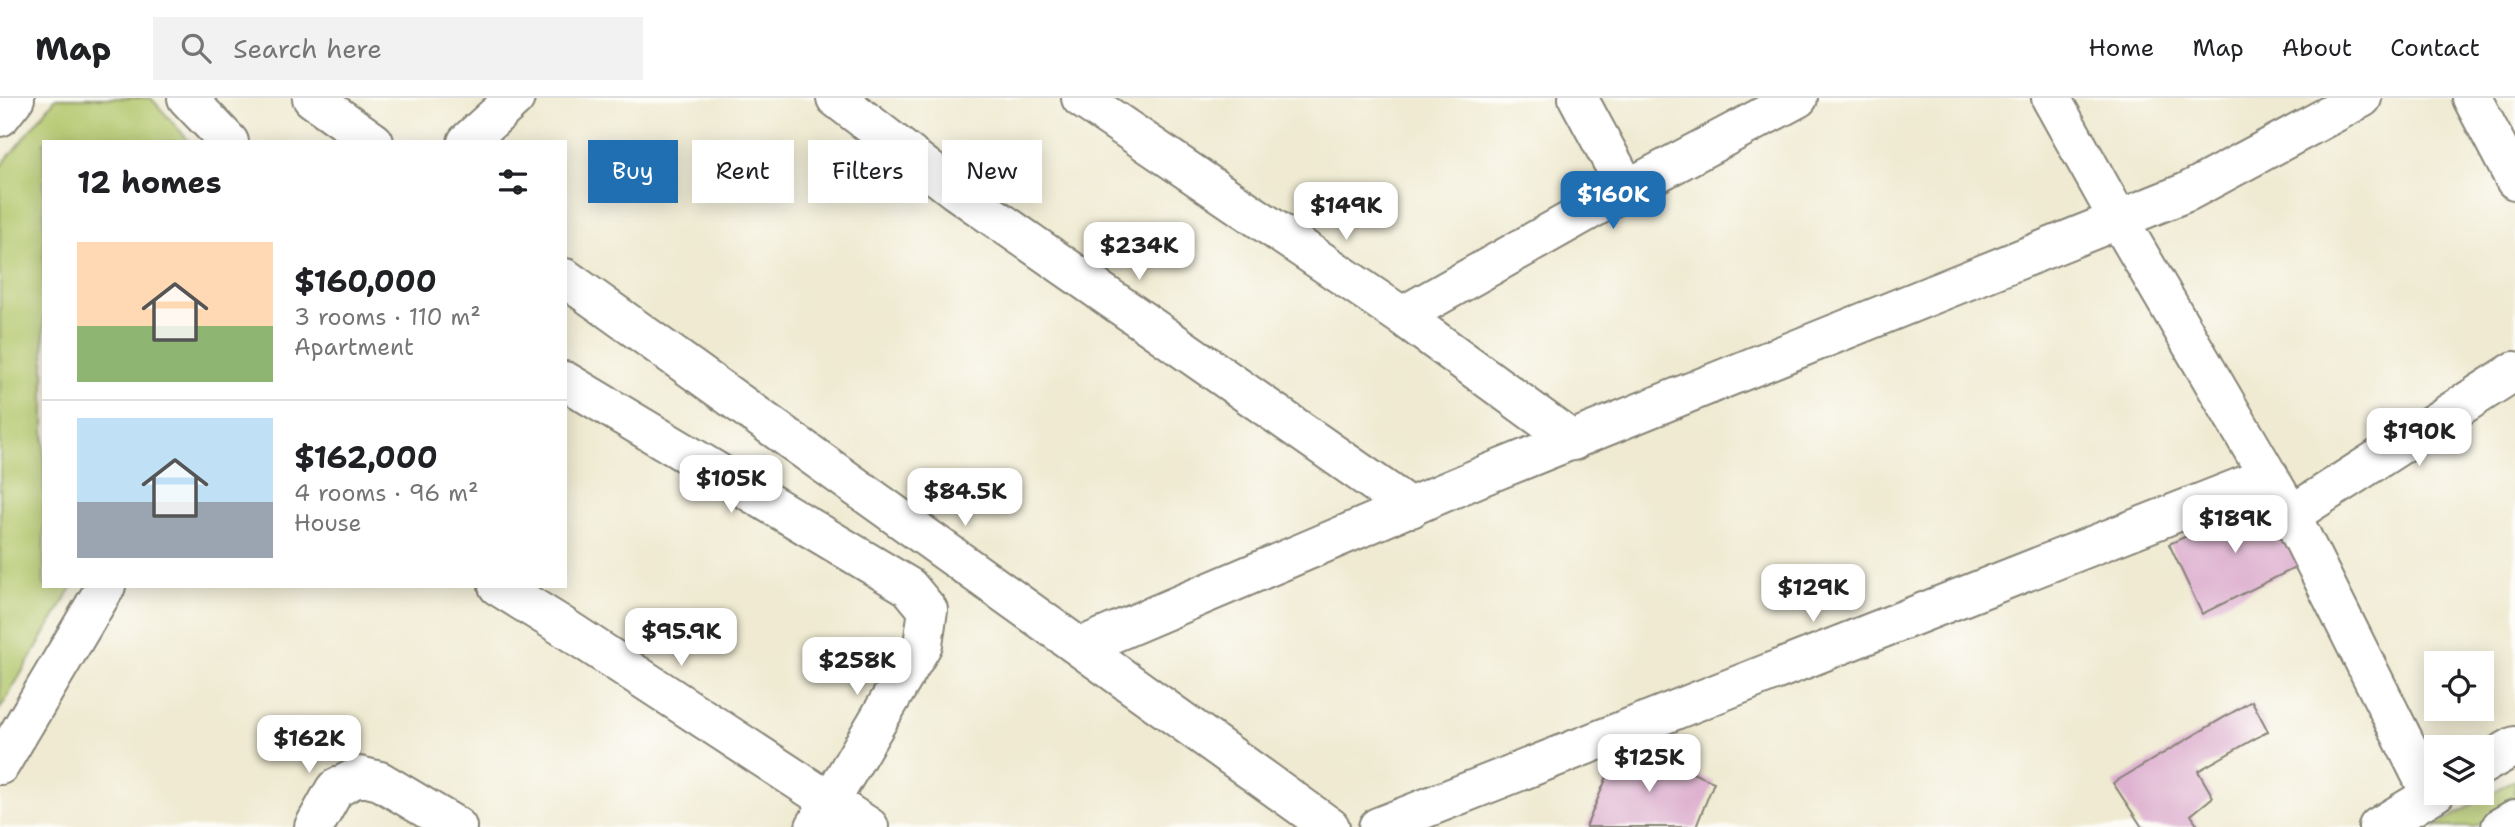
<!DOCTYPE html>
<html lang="en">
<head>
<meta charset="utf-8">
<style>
	:root { --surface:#fff; --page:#f2f2f2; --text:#202124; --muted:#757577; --line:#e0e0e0; --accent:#1f6fb2 }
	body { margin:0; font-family:"Shantell Sans",sans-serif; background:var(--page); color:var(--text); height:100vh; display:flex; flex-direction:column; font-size:26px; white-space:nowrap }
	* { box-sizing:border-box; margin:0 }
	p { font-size:23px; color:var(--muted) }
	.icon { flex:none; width:38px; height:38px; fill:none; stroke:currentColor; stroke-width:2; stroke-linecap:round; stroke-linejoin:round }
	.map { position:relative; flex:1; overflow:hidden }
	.details { position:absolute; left:42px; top:42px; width:525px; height:448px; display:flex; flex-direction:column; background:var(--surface); border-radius:0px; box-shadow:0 4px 18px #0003 }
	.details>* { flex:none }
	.top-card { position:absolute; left:588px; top:42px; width:665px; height:63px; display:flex; gap:14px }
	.fabs { position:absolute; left:2424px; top:553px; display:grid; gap:14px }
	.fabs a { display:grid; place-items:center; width:70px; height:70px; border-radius:0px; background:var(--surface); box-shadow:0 4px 18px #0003; font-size:35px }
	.price { position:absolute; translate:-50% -60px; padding:0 16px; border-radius:14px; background:#fff; color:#222; font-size:23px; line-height:46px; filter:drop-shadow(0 2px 4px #0008) }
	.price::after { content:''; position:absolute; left:50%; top:42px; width:21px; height:16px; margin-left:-10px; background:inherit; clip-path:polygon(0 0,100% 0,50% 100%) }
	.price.current { background:var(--accent); color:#fff }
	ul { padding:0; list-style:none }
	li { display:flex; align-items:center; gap:21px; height:175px; padding:0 35px }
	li+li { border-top:2px solid var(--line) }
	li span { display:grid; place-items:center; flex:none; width:196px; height:140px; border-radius:0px; color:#555 }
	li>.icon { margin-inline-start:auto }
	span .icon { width:84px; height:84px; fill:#fffc; stroke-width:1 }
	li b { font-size:30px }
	h2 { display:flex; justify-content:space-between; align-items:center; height:84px; padding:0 35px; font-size:30px }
	.chip { padding:0 24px; border-radius:0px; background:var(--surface); box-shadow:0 4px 18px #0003; font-size:24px; line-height:63px }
	.chip.current { background:var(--accent); color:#fff }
	header { display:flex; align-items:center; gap:42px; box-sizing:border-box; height:98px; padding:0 35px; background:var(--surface); border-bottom:2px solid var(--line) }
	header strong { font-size:33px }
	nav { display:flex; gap:38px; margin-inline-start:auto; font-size:24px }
	.search { width:490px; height:63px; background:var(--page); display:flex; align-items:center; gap:18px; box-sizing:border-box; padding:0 24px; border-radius:0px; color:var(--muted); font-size:26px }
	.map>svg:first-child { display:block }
</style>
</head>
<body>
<header>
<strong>Map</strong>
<div class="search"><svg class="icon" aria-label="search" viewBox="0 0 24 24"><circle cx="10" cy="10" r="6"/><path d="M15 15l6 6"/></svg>Search here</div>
<nav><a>Home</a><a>Map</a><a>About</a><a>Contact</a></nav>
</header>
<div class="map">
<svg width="2515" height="729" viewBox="0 0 2515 729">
	<rect width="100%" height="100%" fill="#fdfcf7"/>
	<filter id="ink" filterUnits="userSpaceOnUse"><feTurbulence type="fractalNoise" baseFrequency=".0143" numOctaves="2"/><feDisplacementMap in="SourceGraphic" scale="14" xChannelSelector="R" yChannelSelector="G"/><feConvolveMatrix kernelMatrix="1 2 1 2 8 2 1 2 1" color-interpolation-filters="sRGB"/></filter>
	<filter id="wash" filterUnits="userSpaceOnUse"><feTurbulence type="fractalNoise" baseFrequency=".00686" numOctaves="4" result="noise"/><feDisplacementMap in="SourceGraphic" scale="28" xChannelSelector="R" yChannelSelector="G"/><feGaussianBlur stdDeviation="1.57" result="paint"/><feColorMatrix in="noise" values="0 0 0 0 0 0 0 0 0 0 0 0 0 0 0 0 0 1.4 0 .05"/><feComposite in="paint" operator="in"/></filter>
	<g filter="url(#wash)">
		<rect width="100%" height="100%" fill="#efead1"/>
		<path fill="#b2c66b" stroke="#677144" stroke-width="2" d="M56,0H151L190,44H44V488H73L0,611V69Z
			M2515,681V705L2474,729H2435Z"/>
		<g id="blocks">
			<path fill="#deb1d0" d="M2270,400L2301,467L2202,516L2169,446Z
				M2252,603L2268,633L2198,673L2213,699L2191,717L2199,729H2142L2113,685Z
				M1621,645L1714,684L1696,729H1586Z"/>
		</g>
	</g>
	<g filter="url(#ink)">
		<use href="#blocks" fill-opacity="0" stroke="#868376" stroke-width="2"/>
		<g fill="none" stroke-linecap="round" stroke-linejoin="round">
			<g stroke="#868376" stroke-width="42">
				<path id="street" d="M187,0L229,44
					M312,0L374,44
					M836,0L955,92L1411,410
					M1081,0L1402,218L1573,343
					M1578,0L1627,91
					M2051,0L2119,122L2291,417L2431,697
					M2472,0L2515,82
					M0,19L15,0
					M467,44L515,0
					M565,180L1330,729
					M1402,218L1627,91L1798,0
					M565,283L909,489L928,512L923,546L815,729
					M2291,417L2515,273
					M498,488L559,526L869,729
					M1080,549L1485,377L2187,94L2362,0
					M0,667L106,488
					M314,729L335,691L359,678L380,683L457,729
					M1378,729L2269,378"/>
			</g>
			<g stroke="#868376" stroke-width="42">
				<path id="highway" d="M2482,667L2515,648
					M2378,729L2436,694
					M2501,729L2515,721"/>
			</g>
			<use href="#street" stroke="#fff" stroke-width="38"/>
			<use href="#highway" stroke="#fff" stroke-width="38"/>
		</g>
	</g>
</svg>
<div class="fabs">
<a><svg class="icon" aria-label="locate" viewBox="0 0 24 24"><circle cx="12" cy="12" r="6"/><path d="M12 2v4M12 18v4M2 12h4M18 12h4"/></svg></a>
<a><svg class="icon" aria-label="layers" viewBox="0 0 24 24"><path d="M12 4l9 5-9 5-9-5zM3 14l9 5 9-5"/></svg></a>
</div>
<b class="price current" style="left:1613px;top:133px">$160K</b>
<b class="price" style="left:1346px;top:144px">$149K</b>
<b class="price" style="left:1139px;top:184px">$234K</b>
<b class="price" style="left:2419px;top:370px">$190K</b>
<b class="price" style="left:731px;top:417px">$105K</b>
<b class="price" style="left:965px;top:430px">$84.5K</b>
<b class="price" style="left:2235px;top:457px">$189K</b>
<b class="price" style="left:1813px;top:526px">$129K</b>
<b class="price" style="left:681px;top:570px">$95.9K</b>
<b class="price" style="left:857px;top:599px">$258K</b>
<b class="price" style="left:309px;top:677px">$162K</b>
<b class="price" style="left:1649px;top:696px">$125K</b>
<div class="top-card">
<a class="chip current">Buy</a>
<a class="chip">Rent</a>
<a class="chip">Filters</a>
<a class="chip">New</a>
</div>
<section class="details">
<h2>12 homes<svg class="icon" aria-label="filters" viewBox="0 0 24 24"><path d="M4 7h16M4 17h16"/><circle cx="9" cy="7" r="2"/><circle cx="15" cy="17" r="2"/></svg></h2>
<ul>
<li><span style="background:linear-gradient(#ffd9b3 60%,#8fb573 0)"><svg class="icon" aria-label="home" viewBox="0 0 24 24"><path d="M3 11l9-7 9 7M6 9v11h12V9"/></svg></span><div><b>$160,000</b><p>3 rooms · 110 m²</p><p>Apartment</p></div></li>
<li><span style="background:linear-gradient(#bfe0f5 60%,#9aa5b1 0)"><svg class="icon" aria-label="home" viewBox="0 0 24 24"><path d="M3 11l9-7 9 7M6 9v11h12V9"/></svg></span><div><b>$162,000</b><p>4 rooms · 96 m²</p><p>House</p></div></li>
</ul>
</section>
</div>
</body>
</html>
